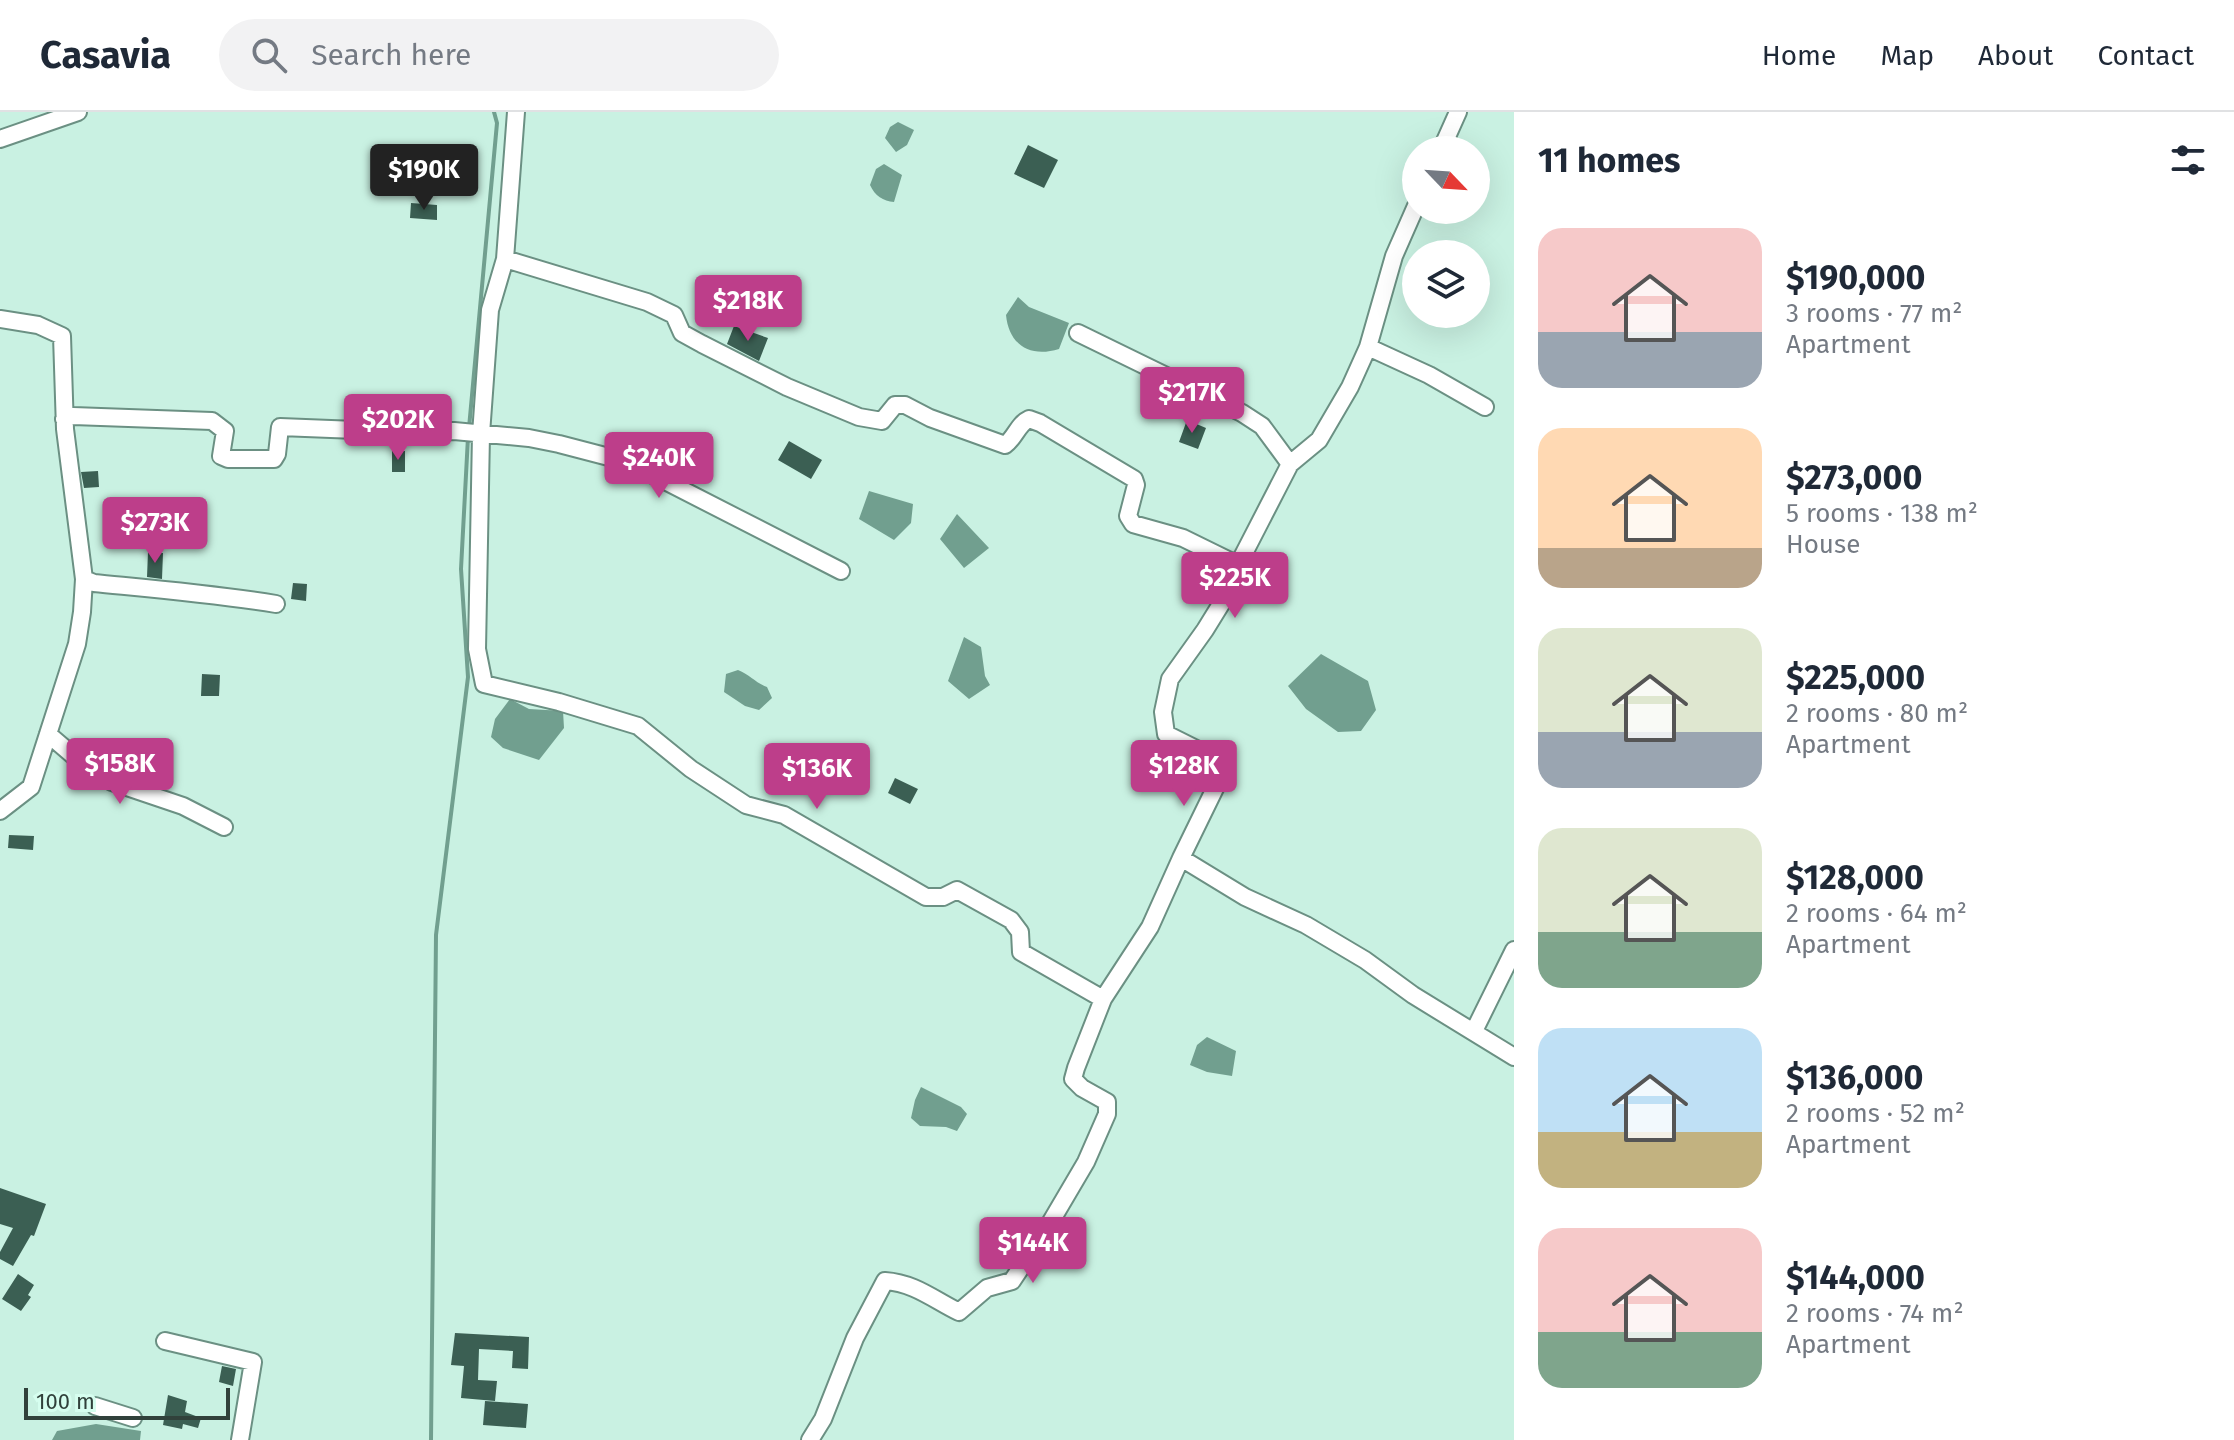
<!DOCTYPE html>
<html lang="en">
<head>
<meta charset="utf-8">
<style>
	:root { --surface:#fff; --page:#f2f2f3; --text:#1f2937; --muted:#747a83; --line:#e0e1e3; --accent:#bd3e8a }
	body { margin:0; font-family:"Fira Sans",sans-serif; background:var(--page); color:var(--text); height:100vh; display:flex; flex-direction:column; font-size:30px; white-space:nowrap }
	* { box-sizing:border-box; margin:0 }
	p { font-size:26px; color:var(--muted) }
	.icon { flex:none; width:44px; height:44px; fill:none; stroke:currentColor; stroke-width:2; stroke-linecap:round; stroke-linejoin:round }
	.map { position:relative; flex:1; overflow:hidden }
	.panel { display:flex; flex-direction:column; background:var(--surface); width:720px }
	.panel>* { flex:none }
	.needle { width:52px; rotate:115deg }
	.fabs { position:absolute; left:1402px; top:24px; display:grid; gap:16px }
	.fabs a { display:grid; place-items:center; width:88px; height:88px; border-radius:50%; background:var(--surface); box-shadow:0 8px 32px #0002; font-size:40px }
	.scale { position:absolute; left:24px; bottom:20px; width:206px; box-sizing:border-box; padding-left:8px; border:4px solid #31413b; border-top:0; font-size:22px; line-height:28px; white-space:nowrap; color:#31413b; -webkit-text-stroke:6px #d6feef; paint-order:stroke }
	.price { position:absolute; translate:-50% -68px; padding:0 18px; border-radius:8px; background:var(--accent); color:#fff; font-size:26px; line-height:52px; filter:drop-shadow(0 2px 4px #0008) }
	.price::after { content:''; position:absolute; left:50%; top:48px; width:24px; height:18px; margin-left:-12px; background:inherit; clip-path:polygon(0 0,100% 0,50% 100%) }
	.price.on { background:#222; color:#fff }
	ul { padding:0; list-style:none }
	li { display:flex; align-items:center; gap:24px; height:200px; padding:0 24px }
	li span { display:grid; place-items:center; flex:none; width:224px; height:160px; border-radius:24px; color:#555 }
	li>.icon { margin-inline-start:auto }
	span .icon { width:96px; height:96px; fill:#fffc; stroke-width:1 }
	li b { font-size:34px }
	h2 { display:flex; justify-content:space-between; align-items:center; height:96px; padding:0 24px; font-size:34px }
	header { display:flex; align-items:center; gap:48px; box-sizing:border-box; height:112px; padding:0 40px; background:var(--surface); border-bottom:2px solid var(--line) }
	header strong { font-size:38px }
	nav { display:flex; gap:44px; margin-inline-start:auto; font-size:28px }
	.search { width:560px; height:72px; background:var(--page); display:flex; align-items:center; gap:20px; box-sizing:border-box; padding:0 28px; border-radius:44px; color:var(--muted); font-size:30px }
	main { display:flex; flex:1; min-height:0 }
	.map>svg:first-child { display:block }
</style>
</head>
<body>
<header>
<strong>Casavia</strong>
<div class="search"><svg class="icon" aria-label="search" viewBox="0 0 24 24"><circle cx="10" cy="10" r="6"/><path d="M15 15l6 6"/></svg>Search here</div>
<nav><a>Home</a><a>Map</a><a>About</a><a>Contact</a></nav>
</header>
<main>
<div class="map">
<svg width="1514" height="1328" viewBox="0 0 1514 1328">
	<rect width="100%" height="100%" fill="#c9f1e2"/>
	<path fill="#719f8f" d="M898,10L914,18L907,33L896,40L885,26L890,15Z
		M884,52L902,63L894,90C883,89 875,84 870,73L876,57Z
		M1018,185L1029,195L1069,211L1059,237C1030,246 1009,233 1006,203Z
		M869,379L913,392L911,411L894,428L859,407Z
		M957,402L989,436L964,456L940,427Z
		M964,525L981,535L985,564L990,573L969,587L948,569Z
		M1321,542L1368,569L1376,598L1361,619L1338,620L1306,597L1288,574Z
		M738,558C750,563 756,571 767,575L772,586L759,598L745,594L724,580L726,562Z
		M510,587L529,597L563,599L564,616L539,648L503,636L491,625L495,607Z
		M1207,925L1236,939L1232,964L1207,960L1190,953L1197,933Z
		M921,975L961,995L967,1002L957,1019L946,1015L920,1014L911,1006L915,988Z
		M96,1312L141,1319L140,1328H52L57,1319Z"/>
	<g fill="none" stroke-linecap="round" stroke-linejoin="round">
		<path stroke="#719f8f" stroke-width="4" d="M469,316L497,11L494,0
			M431,1328L436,823L468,565L461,457L468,325"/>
	</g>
	<path fill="#3b5f53" d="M1028,33L1058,48L1044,76L1014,62Z
		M411,91L437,93V108L410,106Z
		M734,214L768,226L759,249L727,232Z
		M1187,308L1206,316L1198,337L1179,330Z
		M789,329L822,348L811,367L778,348Z
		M392,339H405V360H392Z
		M98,359L99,375L84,376L81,360Z
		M148,440L163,441L162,467L147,465Z
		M293,471L307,472L306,489L291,487Z
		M202,562L220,563L219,584H201Z
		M895,666L918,677L910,692L888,681Z
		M9,723L34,724L33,738L8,736Z
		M0,1076L46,1092L34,1124L31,1123L13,1154L0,1147V1140L13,1116L0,1112Z
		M18,1162L34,1173L28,1183L31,1185L21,1199L2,1187Z
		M455,1221L529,1225L528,1257L512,1256L513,1239L479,1237L478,1268L497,1269L495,1289L461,1286L464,1254L451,1253Z
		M222,1254L236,1257L233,1274L219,1270Z
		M168,1283L187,1289L185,1300L201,1306L198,1316L183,1312L182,1317L163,1313Z
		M485,1289L528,1292L526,1316L483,1313Z"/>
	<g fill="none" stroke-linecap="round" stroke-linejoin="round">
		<g stroke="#6b9083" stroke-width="20">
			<path id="minor" d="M516,0L505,147L490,198L481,322L477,537L484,572L559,590L638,614L691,657L746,693L784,703L926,785H943L957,778L1011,808L1020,820L1021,840L1103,887
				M0,27L78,0
				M1441,38L1458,0
				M505,147L647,190L674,203L682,221L702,232L787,275L859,305L882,309L895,293H905L930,306L1005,333C1015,326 1018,312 1029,307L1040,311L1134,367L1136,373L1128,404L1133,412L1183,426L1238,453
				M0,207L38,213L62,224L65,317L84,467L82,500L77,532L31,675L0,699
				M1078,221L1242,301L1262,314L1290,352
				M1368,235L1429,263L1485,295
				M64,307L73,304L212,309L225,319L221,344L228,347H274L277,342L280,315L407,320L454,319L529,326L559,332L628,350L841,459
				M84,467L94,471C155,477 215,482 276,492
				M48,622L82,651L112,670L183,694L224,715
				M1181,746L1222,662L1218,648L1166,622L1163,600L1170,567L1205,518L1226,484L1238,453L1290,352L1319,328L1350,275L1368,235L1394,144L1416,94
				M1474,919L1514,838
				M165,1229L253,1250L240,1328
				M95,1294L133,1306
				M810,1328L823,1307L855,1226L885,1169C915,1171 934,1188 959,1200L987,1176L1012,1169L1046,1118L1086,1050L1107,1002V990L1082,976L1073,967L1076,956L1103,887L1150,815L1181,746L1245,785L1306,813L1365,848L1413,883L1514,945"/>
		</g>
		<use href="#minor" stroke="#fff" stroke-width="16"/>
	</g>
</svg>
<div class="fabs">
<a><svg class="needle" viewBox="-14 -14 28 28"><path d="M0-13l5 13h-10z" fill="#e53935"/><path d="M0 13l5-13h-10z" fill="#747a83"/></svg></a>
<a><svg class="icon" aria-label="layers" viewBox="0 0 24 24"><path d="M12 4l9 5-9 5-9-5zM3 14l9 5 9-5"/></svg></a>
</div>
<div class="scale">100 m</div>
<b class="price on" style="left:424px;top:100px">$190K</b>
<b class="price" style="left:748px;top:231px">$218K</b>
<b class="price" style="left:1192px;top:323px">$217K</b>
<b class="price" style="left:398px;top:350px">$202K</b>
<b class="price" style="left:659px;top:388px">$240K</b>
<b class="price" style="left:155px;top:453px">$273K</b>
<b class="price" style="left:1235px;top:508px">$225K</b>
<b class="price" style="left:120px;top:694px">$158K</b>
<b class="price" style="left:1184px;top:696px">$128K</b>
<b class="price" style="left:817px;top:699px">$136K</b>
<b class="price" style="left:1033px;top:1173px">$144K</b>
</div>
<section class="panel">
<h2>11 homes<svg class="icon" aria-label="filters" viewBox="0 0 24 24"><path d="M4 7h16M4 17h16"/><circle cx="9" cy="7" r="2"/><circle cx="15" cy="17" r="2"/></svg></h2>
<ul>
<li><span style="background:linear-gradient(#f6c9c9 65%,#9aa5b1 0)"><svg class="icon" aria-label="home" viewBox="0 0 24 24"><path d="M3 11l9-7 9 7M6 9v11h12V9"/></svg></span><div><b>$190,000</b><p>3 rooms · 77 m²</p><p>Apartment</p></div></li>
<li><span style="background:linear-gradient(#ffd9b3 75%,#b9a48a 0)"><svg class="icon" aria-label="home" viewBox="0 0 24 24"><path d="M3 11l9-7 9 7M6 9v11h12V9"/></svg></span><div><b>$273,000</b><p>5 rooms · 138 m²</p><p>House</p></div></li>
<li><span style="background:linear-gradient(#dfe7d0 65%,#9aa5b1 0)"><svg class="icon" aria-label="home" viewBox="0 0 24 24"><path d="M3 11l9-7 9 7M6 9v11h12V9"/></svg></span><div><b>$225,000</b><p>2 rooms · 80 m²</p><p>Apartment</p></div></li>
<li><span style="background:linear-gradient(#dfe7d0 65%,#7fa58c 0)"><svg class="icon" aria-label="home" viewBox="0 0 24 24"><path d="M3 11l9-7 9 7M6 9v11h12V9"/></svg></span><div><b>$128,000</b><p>2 rooms · 64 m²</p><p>Apartment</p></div></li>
<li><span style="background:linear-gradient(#bfe0f5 65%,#c2b280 0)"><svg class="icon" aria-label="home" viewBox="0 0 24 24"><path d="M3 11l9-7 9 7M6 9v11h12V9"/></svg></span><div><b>$136,000</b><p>2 rooms · 52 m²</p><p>Apartment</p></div></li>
<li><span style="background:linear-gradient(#f6c9c9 65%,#7fa58c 0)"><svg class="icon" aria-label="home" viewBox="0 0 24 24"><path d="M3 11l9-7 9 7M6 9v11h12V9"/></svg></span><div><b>$144,000</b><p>2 rooms · 74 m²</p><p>Apartment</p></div></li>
</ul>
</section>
</main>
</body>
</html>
